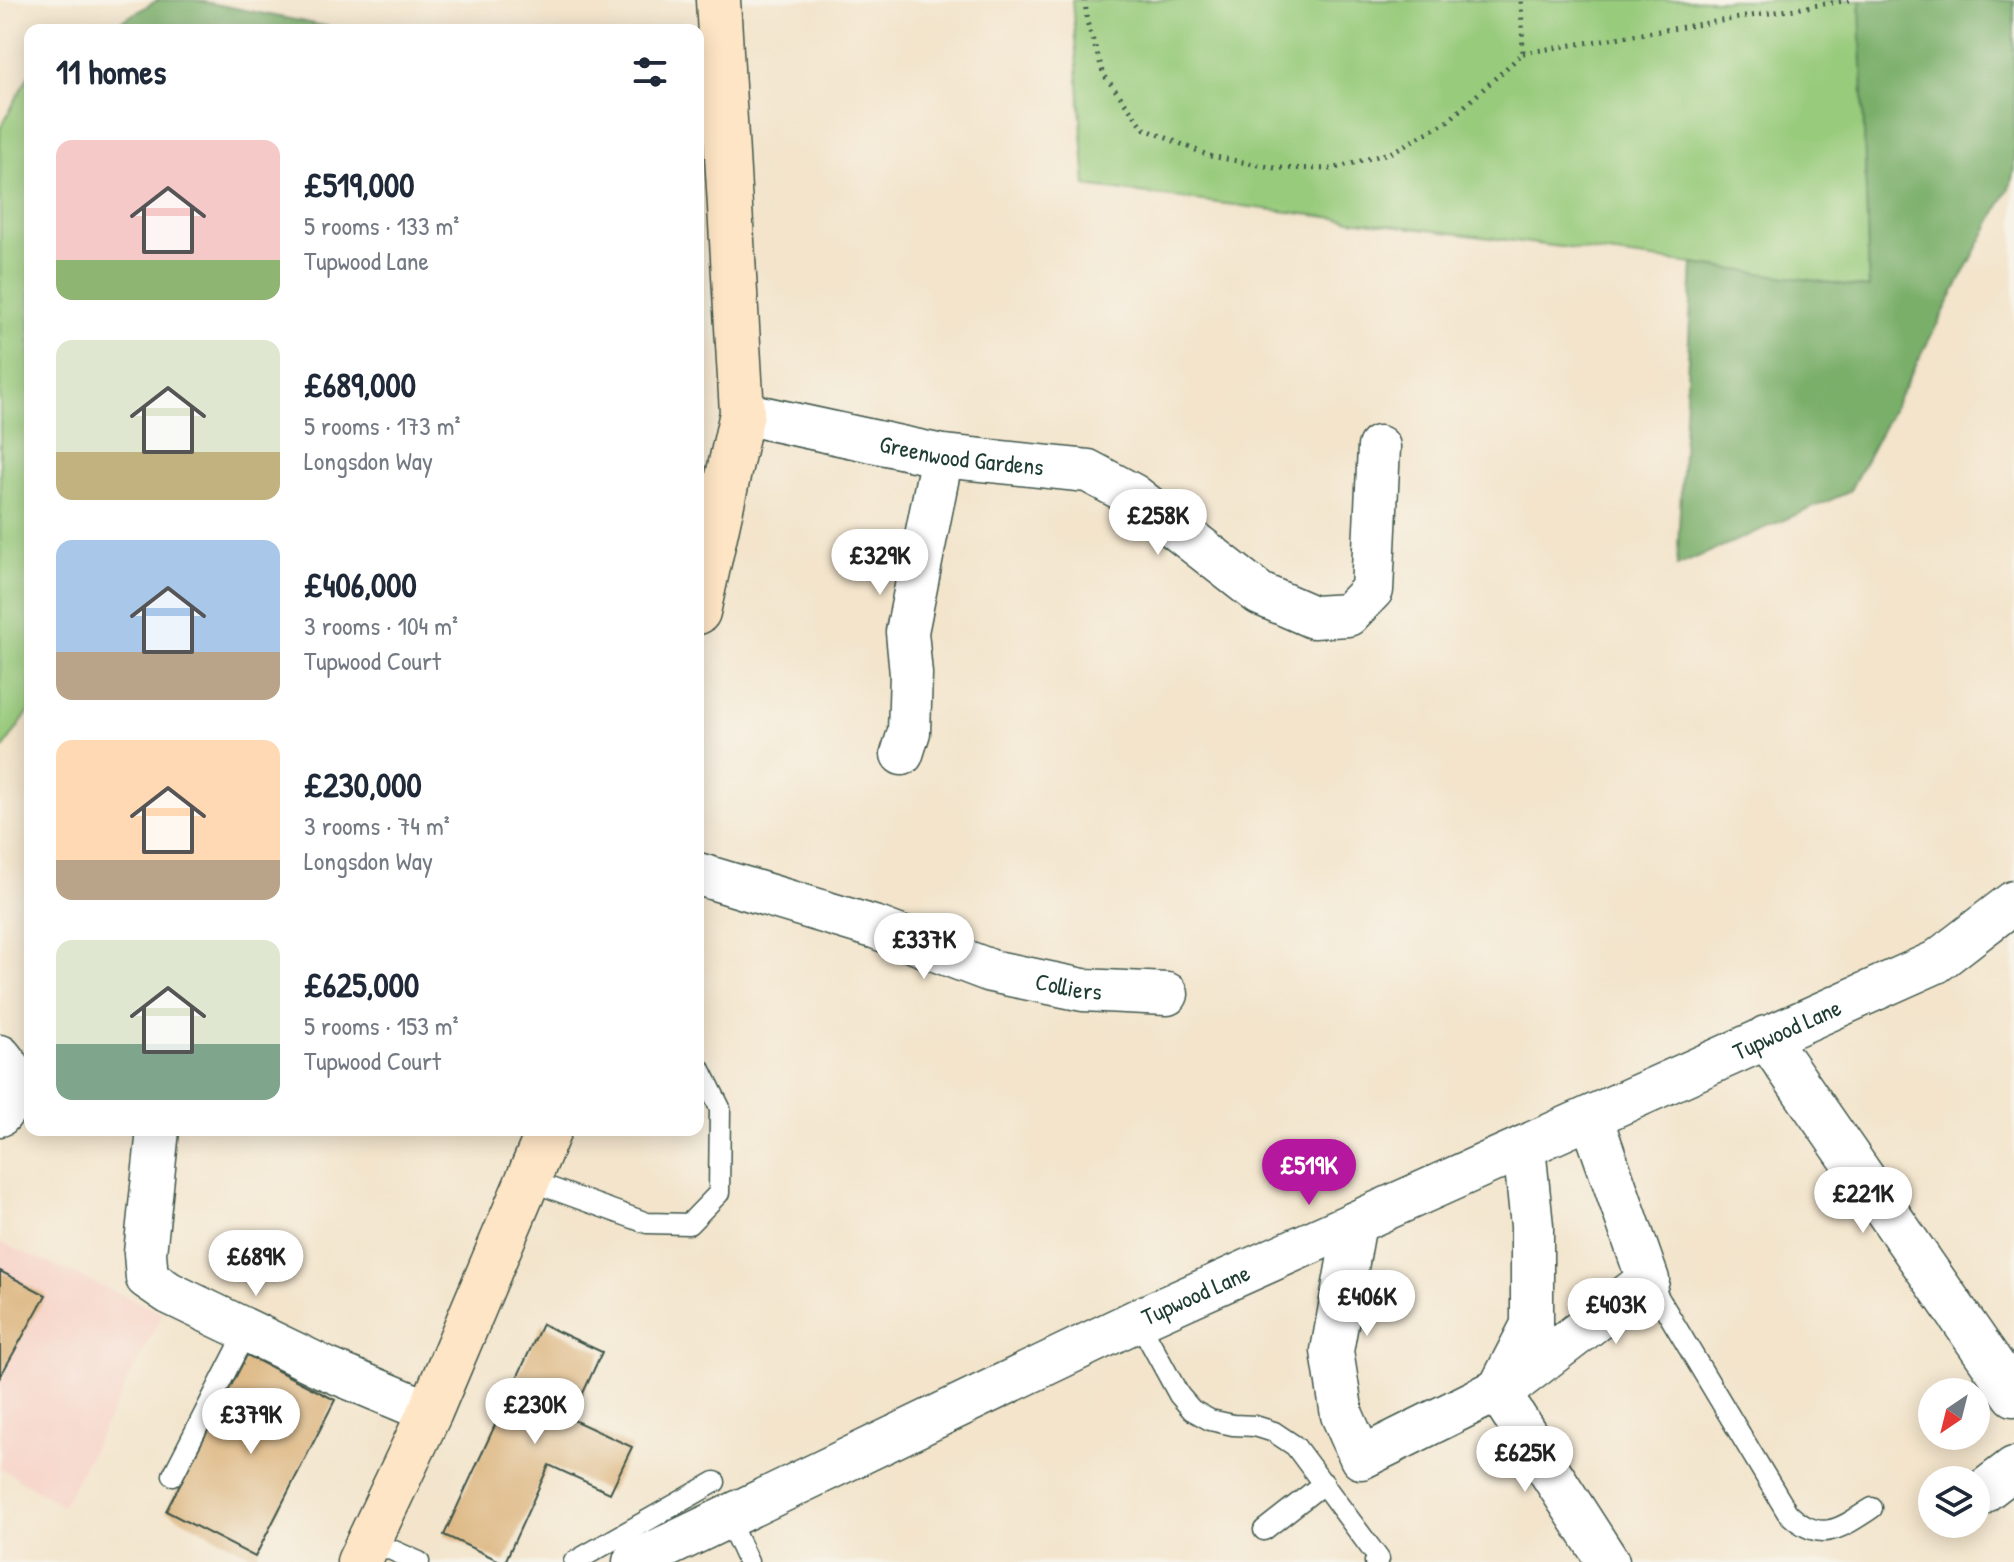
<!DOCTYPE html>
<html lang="en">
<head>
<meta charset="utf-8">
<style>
	:root { --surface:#fff; --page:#f2f2f3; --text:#1f2937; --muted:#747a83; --accent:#b5179e }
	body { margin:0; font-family:"Patrick Hand",sans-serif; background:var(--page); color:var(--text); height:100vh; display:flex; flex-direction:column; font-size:30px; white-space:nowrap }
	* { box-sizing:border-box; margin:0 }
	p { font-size:26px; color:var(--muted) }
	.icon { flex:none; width:44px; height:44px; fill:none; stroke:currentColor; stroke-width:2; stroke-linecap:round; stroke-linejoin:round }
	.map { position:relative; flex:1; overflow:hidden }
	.sheet { position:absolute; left:24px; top:24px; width:680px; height:1112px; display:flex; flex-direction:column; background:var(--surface); border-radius:16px; box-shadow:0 4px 20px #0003 }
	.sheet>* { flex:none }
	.needle { width:52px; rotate:215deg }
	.fabs { position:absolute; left:1918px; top:1378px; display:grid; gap:16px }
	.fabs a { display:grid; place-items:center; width:72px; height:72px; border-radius:50%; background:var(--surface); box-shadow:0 4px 20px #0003; font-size:40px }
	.price { position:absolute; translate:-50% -68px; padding:0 18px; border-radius:28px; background:#fff; color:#222; font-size:26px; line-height:52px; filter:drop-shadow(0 2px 4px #0008) }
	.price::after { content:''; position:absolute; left:50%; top:48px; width:24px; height:18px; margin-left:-12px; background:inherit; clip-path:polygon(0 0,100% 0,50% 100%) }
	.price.current { background:var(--accent); color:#fff }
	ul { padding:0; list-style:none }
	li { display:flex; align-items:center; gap:24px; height:200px; padding:0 32px }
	li span { display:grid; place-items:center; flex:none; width:224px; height:160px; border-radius:16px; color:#555 }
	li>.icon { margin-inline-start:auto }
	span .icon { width:96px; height:96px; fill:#fffc; stroke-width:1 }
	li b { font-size:34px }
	h2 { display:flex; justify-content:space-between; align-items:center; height:96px; padding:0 32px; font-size:34px }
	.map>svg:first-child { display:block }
</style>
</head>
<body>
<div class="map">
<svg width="2014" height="1562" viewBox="0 0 2014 1562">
	<rect width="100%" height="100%" fill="#f7f3e8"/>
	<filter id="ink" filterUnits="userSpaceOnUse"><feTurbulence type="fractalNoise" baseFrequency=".0125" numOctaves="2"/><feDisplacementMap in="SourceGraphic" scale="16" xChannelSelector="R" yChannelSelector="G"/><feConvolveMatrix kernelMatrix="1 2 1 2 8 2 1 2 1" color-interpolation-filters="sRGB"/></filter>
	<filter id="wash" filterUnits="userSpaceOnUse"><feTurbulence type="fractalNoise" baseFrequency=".006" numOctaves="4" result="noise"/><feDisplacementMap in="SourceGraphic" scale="32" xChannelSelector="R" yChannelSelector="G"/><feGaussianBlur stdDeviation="1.8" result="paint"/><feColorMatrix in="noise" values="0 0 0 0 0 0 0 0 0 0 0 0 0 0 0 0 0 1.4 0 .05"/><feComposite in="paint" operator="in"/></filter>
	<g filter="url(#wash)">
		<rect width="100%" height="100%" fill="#f3e4cb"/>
		<path fill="#f7d1c6" d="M0,1242L163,1313L63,1506L0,1468Z"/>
		<path fill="#98cb7b" stroke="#5c8458" stroke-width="2" d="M1072,0H1860L1869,289L1693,264L1086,186Z
			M30,73V710L0,753V129Z"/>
		<path fill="#7aaf6b" stroke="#4c7650" stroke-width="2" d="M158,0H195L345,30H62L109,28Z
			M1860,0H2014V168L2011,184L1849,492L1677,566L1693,264L1869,288Z"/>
		<g id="blocks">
			<path fill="#dbb27a" d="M0,1271L46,1295L0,1377Z
				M542,1324L602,1352L571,1419L632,1447L610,1493L549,1465L505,1562H502L444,1535Z
				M247,1355L335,1400L255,1557L166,1511Z"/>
		</g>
	</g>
	<g filter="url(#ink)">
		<use href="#blocks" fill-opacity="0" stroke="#3f564b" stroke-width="2"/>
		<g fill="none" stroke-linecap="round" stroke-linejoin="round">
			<g stroke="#3f564b" stroke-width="23">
				<path id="service" d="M528,1180L647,1223L689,1224L719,1193L720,1108L701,1070L698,1069
					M1648,1280L1787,1512C1819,1545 1840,1529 1872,1508
					M1138,1320L1179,1395L1192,1410L1210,1420L1233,1425L1255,1426L1274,1432L1295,1446L1379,1559L1375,1562
					M173,1475L247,1330
					M727,1517L748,1562
					M1264,1530L1324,1483
					M369,1540L419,1562
					M574,1562L715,1482"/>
			</g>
			<g stroke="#3f564b" stroke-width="45">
				<g id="minor">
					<path id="s1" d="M742,413L942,456L1088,471L1133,495L1260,594L1313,617L1348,615L1372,590L1379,447"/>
					<path d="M902,754L909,732L911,674L907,632L942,456"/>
					<path id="s2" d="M698,874L877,928L991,971L1083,990L1167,994"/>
					<path d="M1766,1037L2014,1395"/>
					<path d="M0,1056L23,1085L30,1090"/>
					<path d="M0,1115L23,1085"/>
					<path d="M158,1130L145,1253L147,1278L169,1293L325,1368L430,1412"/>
					<path d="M1524,1147L1532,1226V1325L1498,1391L1608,1562"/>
					<path d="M1355,1223L1332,1351L1342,1415L1361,1458L1516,1381L1648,1280L1591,1117"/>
					<path d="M1976,1497L2014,1468"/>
					<path id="s3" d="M634,1562L1138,1320L1936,962L2014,902"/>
				</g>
			</g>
			<g stroke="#3f564b" stroke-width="47">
				<path id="secondary" d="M698,612L742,413L718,0
					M359,1562L430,1412L549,1130"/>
			</g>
			<path stroke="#3f564b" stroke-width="5" stroke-dasharray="2 6" stroke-linecap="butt" d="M1085,0L1087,22L1104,75L1145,129L1210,156L1275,168L1332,169L1392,152L1448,121L1523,53L1521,0
				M1523,53L1850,0"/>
			<use href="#service" stroke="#fff" stroke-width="20"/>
			<use href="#minor" stroke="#fff" stroke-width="42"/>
			<use href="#secondary" stroke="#fee5c5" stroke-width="44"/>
		</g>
	</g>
	<g text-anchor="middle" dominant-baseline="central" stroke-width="8" stroke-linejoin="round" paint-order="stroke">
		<g font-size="24" fill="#1f3d34" stroke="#f7f3e8">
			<text stroke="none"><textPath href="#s1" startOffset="224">Greenwood Gardens</textPath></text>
			<text stroke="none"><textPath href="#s2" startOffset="388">Colliers</textPath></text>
			<text stroke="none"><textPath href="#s3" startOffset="1270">Tupwood Lane</textPath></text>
			<text stroke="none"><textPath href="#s3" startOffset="622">Tupwood Lane</textPath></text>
		</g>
	</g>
</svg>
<div class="fabs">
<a><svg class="needle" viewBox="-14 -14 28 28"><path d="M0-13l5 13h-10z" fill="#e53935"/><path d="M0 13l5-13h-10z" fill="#747a83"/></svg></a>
<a><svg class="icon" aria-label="layers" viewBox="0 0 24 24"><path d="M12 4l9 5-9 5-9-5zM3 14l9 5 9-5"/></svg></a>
</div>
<b class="price" style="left:1158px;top:557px">£258K</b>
<b class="price" style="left:880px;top:597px">£329K</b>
<b class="price" style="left:924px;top:981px">£337K</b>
<b class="price current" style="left:1309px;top:1207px">£519K</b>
<b class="price" style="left:1863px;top:1235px">£221K</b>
<b class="price" style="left:256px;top:1298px">£689K</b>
<b class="price" style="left:1367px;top:1338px">£406K</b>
<b class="price" style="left:1616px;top:1346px">£403K</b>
<b class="price" style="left:535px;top:1446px">£230K</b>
<b class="price" style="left:251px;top:1456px">£379K</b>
<b class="price" style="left:1525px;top:1494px">£625K</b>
<section class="sheet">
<h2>11 homes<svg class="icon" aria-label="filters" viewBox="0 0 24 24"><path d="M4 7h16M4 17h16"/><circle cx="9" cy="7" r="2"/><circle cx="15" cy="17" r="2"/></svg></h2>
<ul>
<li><span style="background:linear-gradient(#f6c9c9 75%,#8fb573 0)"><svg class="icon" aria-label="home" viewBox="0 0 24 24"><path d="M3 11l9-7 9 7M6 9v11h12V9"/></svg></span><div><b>£519,000</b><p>5 rooms · 133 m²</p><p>Tupwood Lane</p></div></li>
<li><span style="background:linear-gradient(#dfe7d0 70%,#c2b280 0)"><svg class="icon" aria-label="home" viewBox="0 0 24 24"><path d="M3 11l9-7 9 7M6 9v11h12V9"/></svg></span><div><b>£689,000</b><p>5 rooms · 173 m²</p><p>Longsdon Way</p></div></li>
<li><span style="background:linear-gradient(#a9c7e8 70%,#b9a48a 0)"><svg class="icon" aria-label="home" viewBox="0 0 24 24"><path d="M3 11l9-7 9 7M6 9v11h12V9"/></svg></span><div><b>£406,000</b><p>3 rooms · 104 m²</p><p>Tupwood Court</p></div></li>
<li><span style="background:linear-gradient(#ffd9b3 75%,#b9a48a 0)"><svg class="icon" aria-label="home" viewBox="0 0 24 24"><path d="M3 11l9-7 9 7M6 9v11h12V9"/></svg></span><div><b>£230,000</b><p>3 rooms · 74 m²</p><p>Longsdon Way</p></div></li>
<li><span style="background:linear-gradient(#dfe7d0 65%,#7fa58c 0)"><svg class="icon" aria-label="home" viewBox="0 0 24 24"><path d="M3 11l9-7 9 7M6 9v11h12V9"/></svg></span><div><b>£625,000</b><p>5 rooms · 153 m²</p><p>Tupwood Court</p></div></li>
</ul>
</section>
</div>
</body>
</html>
